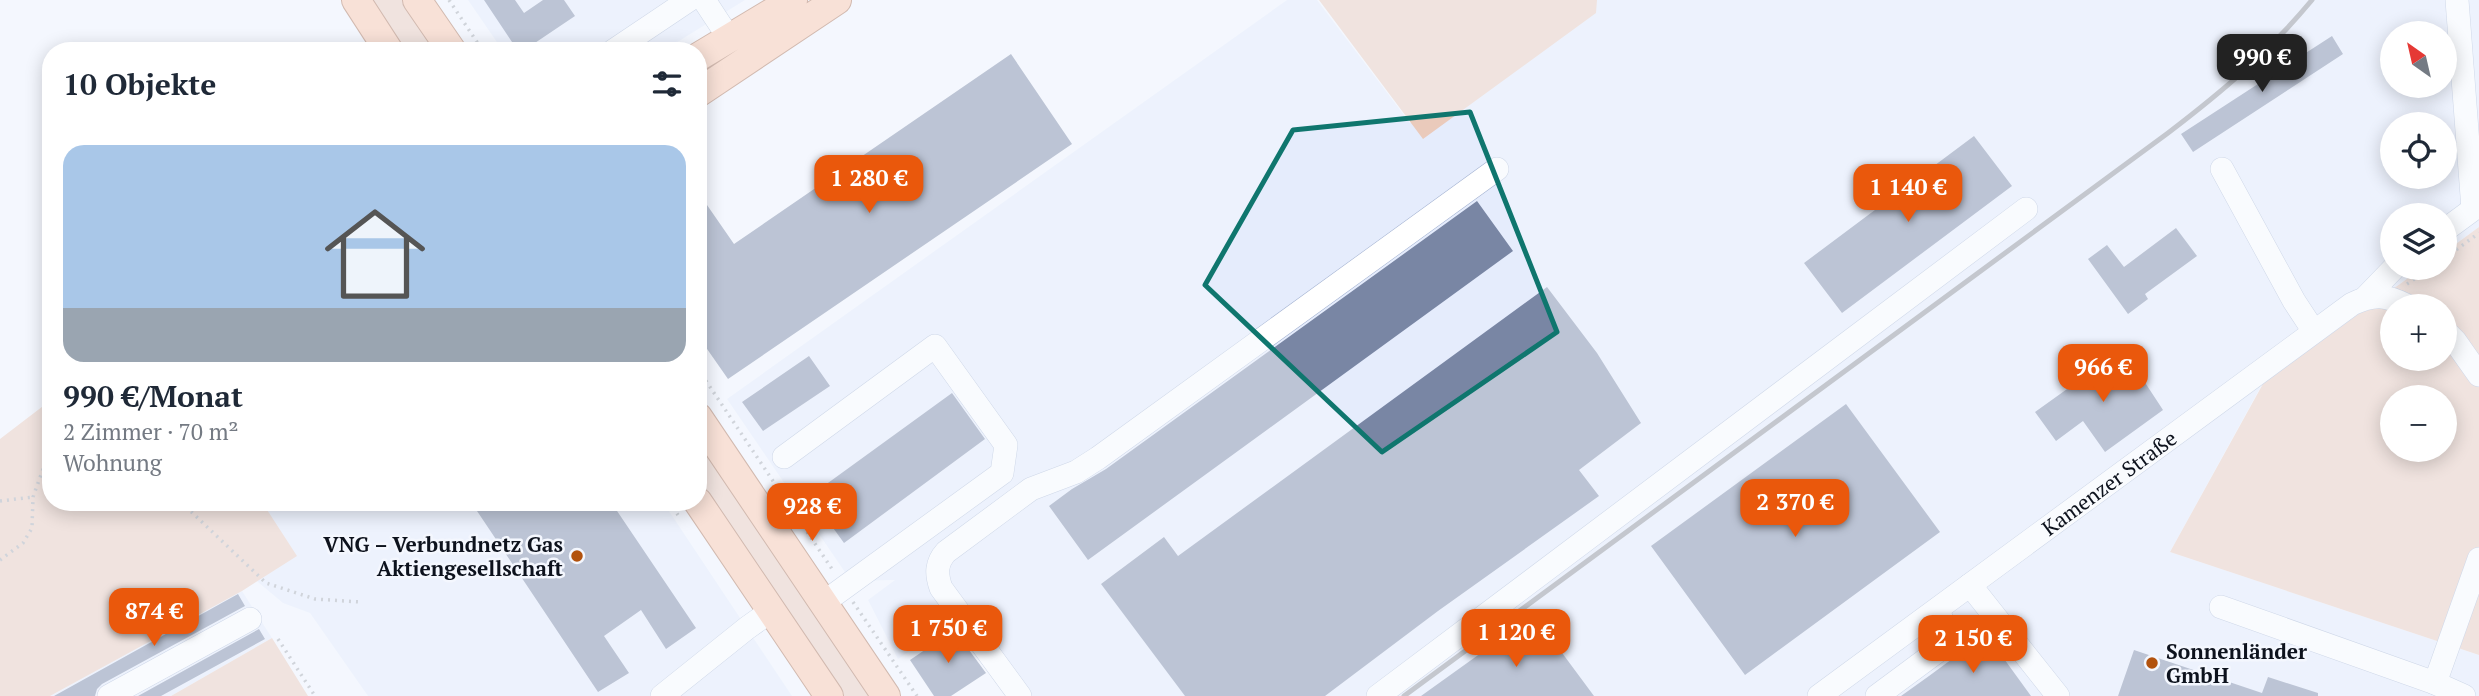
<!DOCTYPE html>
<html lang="de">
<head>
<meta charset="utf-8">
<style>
	:root { --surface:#fff; --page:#f2f2f3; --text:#1f2937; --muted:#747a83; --accent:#ea580c }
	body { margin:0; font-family:"PT Serif",serif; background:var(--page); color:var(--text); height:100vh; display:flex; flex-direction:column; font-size:26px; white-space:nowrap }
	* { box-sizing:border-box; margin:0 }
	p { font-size:23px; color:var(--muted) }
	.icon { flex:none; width:38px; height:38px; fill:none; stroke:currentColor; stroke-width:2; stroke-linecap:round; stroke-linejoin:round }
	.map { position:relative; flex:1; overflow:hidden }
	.panel { position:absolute; left:42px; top:42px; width:665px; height:469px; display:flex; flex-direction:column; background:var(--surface); border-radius:28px; box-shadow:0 4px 18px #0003 }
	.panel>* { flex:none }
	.needle { width:46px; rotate:326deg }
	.buttons { position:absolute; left:2380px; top:21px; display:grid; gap:14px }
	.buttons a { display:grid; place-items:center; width:77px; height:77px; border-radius:50%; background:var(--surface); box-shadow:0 4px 18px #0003; font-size:35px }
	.price { position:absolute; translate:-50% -60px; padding:0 16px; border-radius:14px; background:var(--accent); color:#fff; font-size:23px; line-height:46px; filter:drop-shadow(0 2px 4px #0008) }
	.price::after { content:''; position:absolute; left:50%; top:42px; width:21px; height:16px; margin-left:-10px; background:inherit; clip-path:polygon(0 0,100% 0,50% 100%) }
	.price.selected { background:#222; color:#fff }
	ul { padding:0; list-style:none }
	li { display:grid; align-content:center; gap:14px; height:371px; padding:0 21px }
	li span { display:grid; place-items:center; height:217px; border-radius:21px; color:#555 }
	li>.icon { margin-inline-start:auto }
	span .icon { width:126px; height:126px; fill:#fffc; stroke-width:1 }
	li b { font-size:30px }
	h2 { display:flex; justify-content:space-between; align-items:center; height:84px; padding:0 21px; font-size:30px }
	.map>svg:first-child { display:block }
</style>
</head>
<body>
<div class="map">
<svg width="2479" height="696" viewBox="0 0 2479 696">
	<rect width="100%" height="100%" fill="#f4f7fe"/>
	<path fill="#e5ecfc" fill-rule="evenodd" d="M468,0H745L663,51H503Z
		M1287,0H1317L1410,123L1588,0H2479V227L2445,252V215H2392V268H2422L2264,381L2170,552L2479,655V696H1010L955,621L898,659L868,600L895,580L851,581L727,399ZM2392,33H2445V86H2392ZM2392,124H2445V177H2392Z
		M169,502H663L792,696H368L310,613L283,603L187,523Z
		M242,591L272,638L171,696H50Z"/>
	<path fill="#eacabb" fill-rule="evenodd" d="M371,0H408L442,51H406Z
		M1319,0H1597L1596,13L1423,139Z
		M2479,227V655L2170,552L2264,382L2422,268H2445V252ZM2392,306H2445V359H2392ZM2392,397H2445V450H2392Z
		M51,400V502H262L297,556L242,591L50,696H0V439Z
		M698,433L874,696H839L698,486Z
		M272,638L308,696H171Z"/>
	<path fill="#7986a4" d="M484,0H515L524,13L543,0H564L575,16L523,51H518Z
		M2332,36L2343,54L2193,152L2181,134Z
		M1011,54L1072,144L728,379L698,336V192L734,244Z
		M1974,136L2012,186L1842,313L1804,263Z
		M1477,201L1513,251L1088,560L1049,506L1072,489L1106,469Z
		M2176,228L2197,256L2145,294L2148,299L2128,314L2088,259L2107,245L2124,267Z
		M1547,287L1597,353L1641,423L1579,470L1599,496L1438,611L1325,696H1185L1101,584L1164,537L1178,556Z
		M2123,349L2163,410L2105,452L2083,421L2056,441L2035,412Z
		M809,356L830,386L763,431L742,402Z
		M952,393L985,439L844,543L810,496Z
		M1846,404L1940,532L1745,675L1651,546Z
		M471,502H611L696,628L666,649L641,610L604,636L629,673L598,692Z
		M238,594L245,606L102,684L97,689L95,696H54Z
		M1534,615L1594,696H1421Z
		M952,627L986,673L951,696H934L910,660L935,643L933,640Z
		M259,629L265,639L161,696H138Z
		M1986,634L2031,696H1901L1929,676Z
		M2134,650L2262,693L2268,677L2318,693V696H2118Z"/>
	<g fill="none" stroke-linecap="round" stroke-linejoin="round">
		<g stroke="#a2b1d0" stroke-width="24">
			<g id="minor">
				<path d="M704,0L729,38"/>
				<path d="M2457,0L2473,209"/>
				<path d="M613,51L689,0"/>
				<path d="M2222,169L2294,301L2313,330"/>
				<path d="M2445,230L2479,205"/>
				<path d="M2366,297L2394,268"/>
				<path d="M2445,331L2455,341L2479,375"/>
				<path d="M784,457L935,346L1006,445L1002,473L823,603"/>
				<path d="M1970,585L2058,696"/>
				<path d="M2221,607L2435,683L2464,696"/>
				<path d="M2435,683L2479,559"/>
				<path d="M109,696L250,619"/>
				<path d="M662,696L747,628L771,611"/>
				<path d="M1020,696L941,588C936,574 936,563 946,552L1031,489L1076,472L1098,458L1497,169"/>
				<path d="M1378,696L2026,209"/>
				<path id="s1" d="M1819,696L2352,304C2375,293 2386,295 2408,306"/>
				<path d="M1877,696L1939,650L1948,637L1938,609"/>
			</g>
		</g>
		<g stroke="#a86e52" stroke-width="30">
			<path id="major" d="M356,0L389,51
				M417,0L452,51
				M698,57L793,0
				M698,93L837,0
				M698,417L886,696
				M698,502L829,696"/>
		</g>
		<path stroke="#a5a9b1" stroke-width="3.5" stroke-dasharray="2 5" stroke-linecap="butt" d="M449,0L483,51
			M2445,258L2479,233
			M2407,284L2431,268
			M698,369L834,572
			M0,501L33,497
			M181,502L266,583L315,599L360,602
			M669,502L678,515
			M0,560L23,543L32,528L33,497L51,447
			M853,602L917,696
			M278,639L315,696"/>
		<use href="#minor" stroke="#fff" stroke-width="23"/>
		<use href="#major" stroke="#fdc6a9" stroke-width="28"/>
		<path stroke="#898d96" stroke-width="5" d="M1404,696L2168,133C2223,91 2268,53 2312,0"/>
	</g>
	<path d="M0 0H2479V696H0ZM1470,112L1557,332L1382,452L1205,285L1293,130Z" fill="#f4f7fe" fill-opacity=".55" fill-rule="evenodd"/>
	<path fill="none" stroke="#0f766e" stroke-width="5" stroke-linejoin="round" d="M1470,112L1557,332L1382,452L1205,285L1293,130Z"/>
	<g fill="#b2520d" stroke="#f4f7fe" stroke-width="2.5">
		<circle cx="577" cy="556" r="7"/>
		<circle cx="2152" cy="663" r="7"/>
	</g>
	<g text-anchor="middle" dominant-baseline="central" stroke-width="5" stroke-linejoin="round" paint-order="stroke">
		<g font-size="21" fill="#0d121d" stroke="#f4f7fe">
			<text stroke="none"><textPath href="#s1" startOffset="360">Kamenzer Straße</textPath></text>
		</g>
		<g font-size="21" font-weight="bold" fill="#0d121d" stroke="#f4f7fe" text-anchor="end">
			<text x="563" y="544">VNG – Verbundnetz Gas<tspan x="563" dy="24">Aktiengesellschaft</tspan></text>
			<text x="2166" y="651" text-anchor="start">Sonnenländer<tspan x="2166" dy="24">GmbH</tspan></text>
		</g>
	</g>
</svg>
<div class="buttons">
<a><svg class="needle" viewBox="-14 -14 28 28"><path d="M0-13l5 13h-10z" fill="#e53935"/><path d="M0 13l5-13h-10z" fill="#747a83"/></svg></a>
<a><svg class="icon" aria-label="locate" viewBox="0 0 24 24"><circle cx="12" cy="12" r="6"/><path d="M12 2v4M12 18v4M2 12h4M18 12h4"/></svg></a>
<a><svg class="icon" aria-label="layers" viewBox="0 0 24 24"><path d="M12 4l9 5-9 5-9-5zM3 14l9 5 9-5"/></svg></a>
<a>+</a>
<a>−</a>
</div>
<b class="price selected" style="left:2262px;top:94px">990 €</b>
<b class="price" style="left:869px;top:215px">1 280 €</b>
<b class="price" style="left:1908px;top:224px">1 140 €</b>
<b class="price" style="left:2103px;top:404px">966 €</b>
<b class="price" style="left:1795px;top:539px">2 370 €</b>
<b class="price" style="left:812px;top:543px">928 €</b>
<b class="price" style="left:154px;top:648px">874 €</b>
<b class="price" style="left:948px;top:665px">1 750 €</b>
<b class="price" style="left:1516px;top:669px">1 120 €</b>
<b class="price" style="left:1973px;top:675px">2 150 €</b>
<section class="panel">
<h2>10 Objekte<svg class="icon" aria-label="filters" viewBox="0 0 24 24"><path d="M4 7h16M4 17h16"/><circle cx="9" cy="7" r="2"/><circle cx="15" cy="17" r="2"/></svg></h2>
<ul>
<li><span style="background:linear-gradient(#a9c7e8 75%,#9aa5b1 0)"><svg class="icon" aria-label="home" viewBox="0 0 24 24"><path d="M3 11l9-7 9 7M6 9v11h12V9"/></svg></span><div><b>990 €/Monat</b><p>2 Zimmer · 70 m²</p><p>Wohnung</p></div></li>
</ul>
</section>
</div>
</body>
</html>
